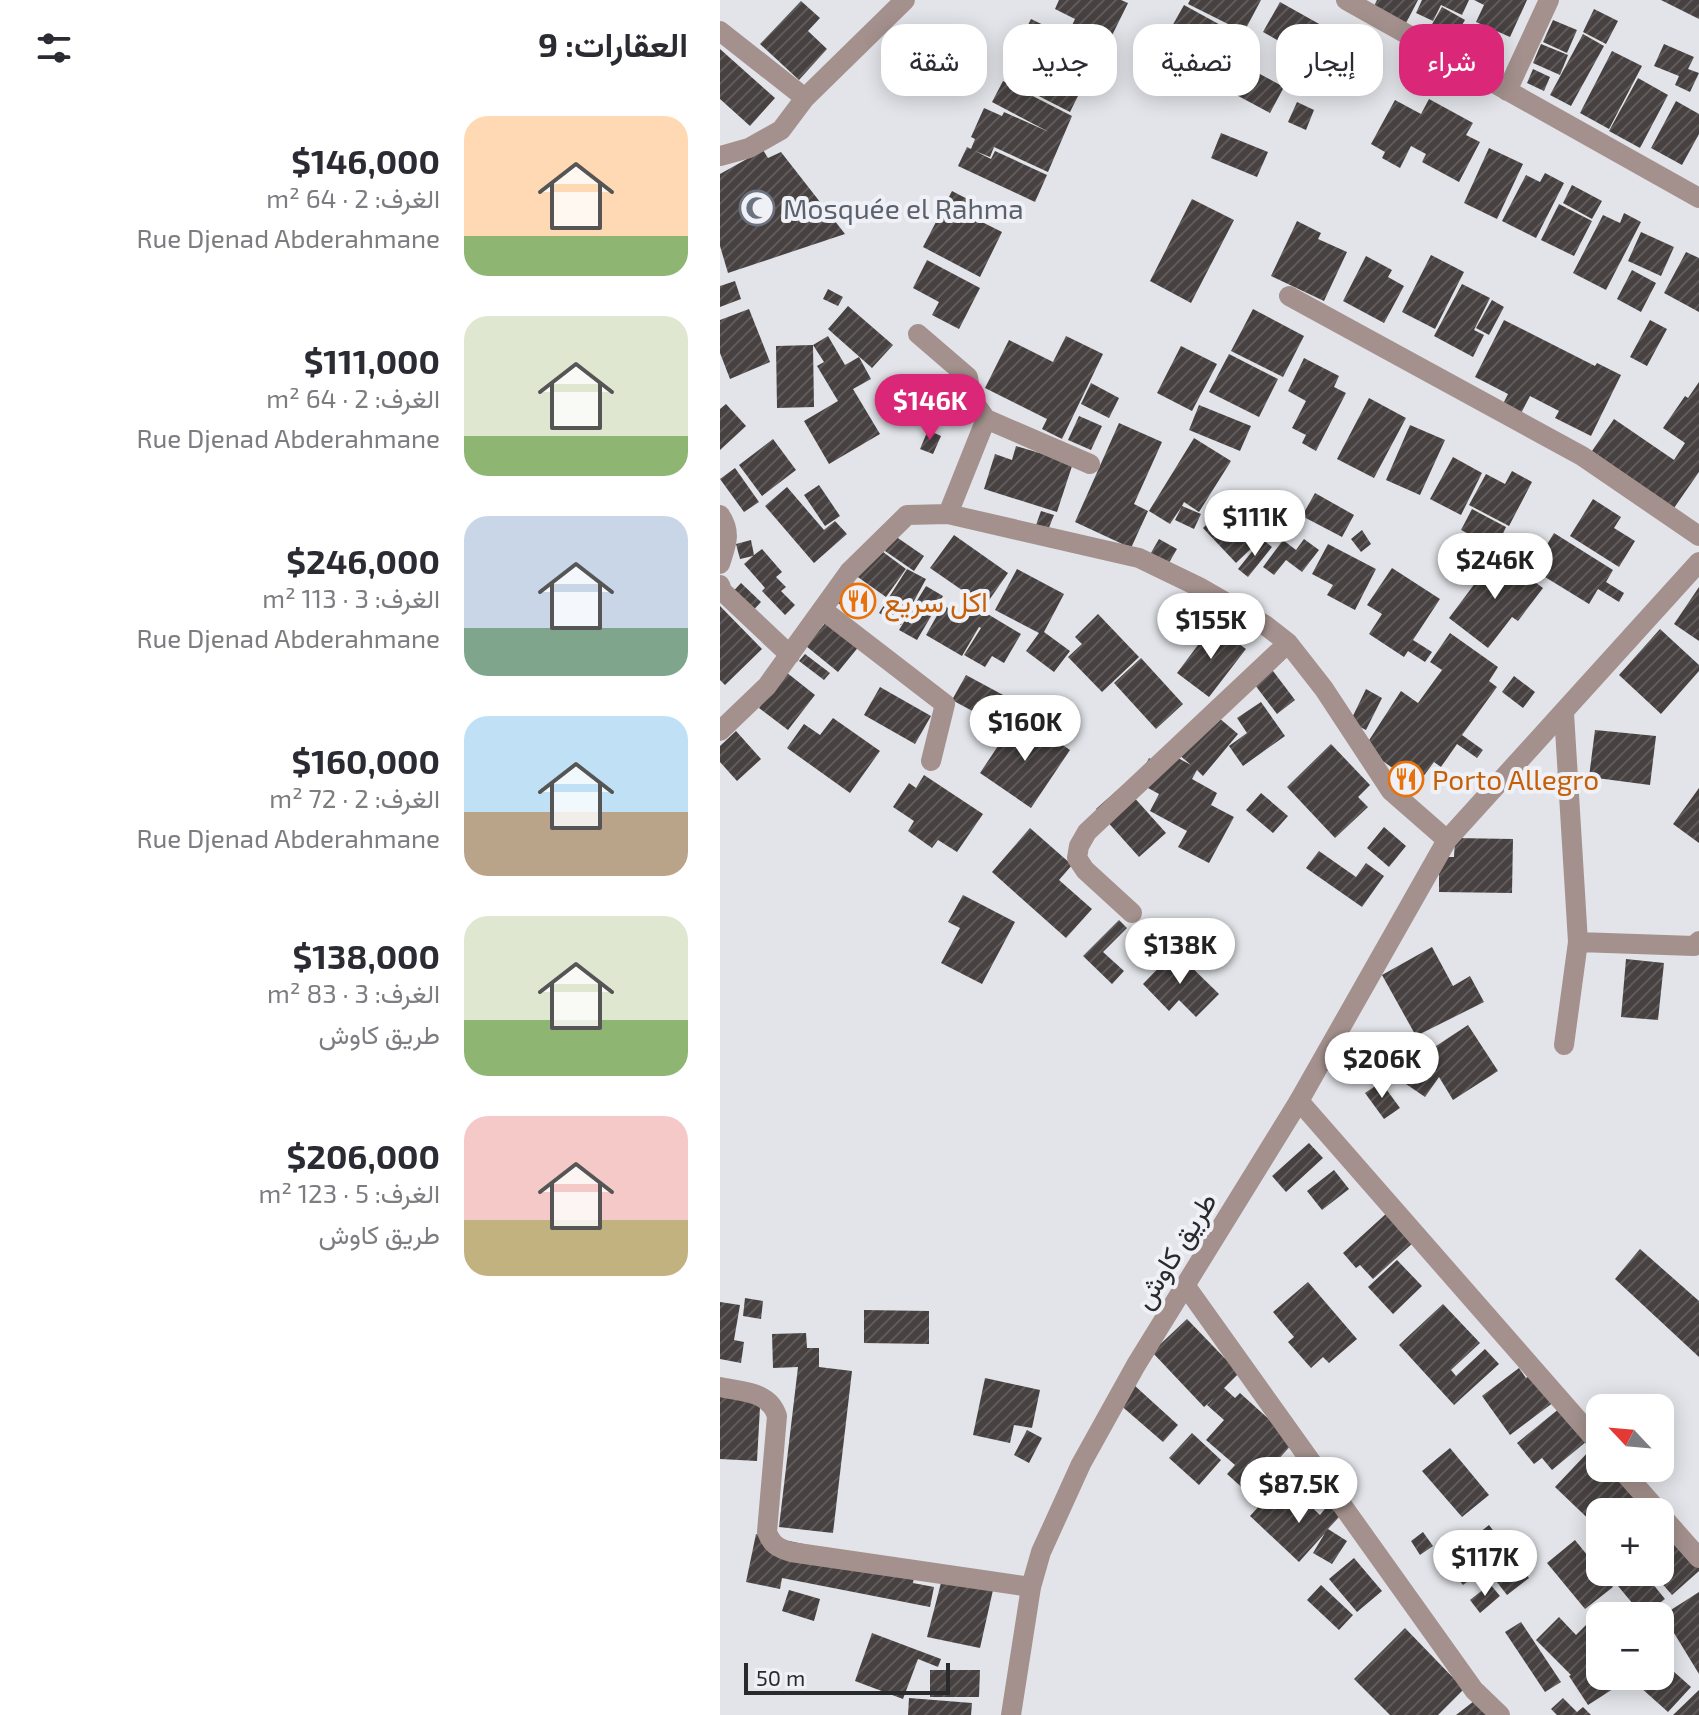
<!DOCTYPE html>
<html lang="ar">
<head>
<meta charset="utf-8">
<style>
	:root { --surface:#fff; --page:#f7f7f7; --text:#2b2b33; --muted:#7c7c81; --accent:#db2777 }
	body { margin:0; font-family:"Exo 2",Vazirmatn,sans-serif; background:var(--page); color:var(--text); direction:rtl; height:100vh; display:flex; flex-direction:column; font-size:30px; white-space:nowrap }
	* { box-sizing:border-box; margin:0 }
	p { font-size:26px; color:var(--muted) }
	.icon { flex:none; width:44px; height:44px; fill:none; stroke:currentColor; stroke-width:2; stroke-linecap:round; stroke-linejoin:round }
	.map { position:relative; flex:1; overflow:hidden; direction:ltr }
	.side { display:flex; flex-direction:column; background:var(--surface); width:720px }
	.side>* { flex:none }
	.banner { position:absolute; left:24px; top:24px; width:760px; height:72px; direction:rtl; display:flex; gap:16px }
	.needle { width:52px; rotate:296deg }
	.buttons { position:absolute; left:866px; top:1394px; display:grid; gap:16px }
	.buttons a { display:grid; place-items:center; width:88px; height:88px; border-radius:16px; background:var(--surface); box-shadow:0 4px 20px #0003; font-size:40px }
	.scale { position:absolute; left:24px; bottom:20px; width:206px; box-sizing:border-box; padding-left:8px; border:4px solid #292a2c; border-top:0; font-size:22px; line-height:28px; white-space:nowrap; color:#292a2c; -webkit-text-stroke:6px #eff1f6; paint-order:stroke }
	.price { position:absolute; translate:-50% -68px; padding:0 18px; border-radius:28px; background:#fff; color:#222; font-size:26px; line-height:52px; filter:drop-shadow(0 2px 4px #0008) }
	.price::after { content:''; position:absolute; left:50%; top:48px; width:24px; height:18px; margin-left:-12px; background:inherit; clip-path:polygon(0 0,100% 0,50% 100%) }
	.price.active { background:var(--accent); color:#fff }
	ul { padding:0; list-style:none }
	li { display:flex; align-items:center; gap:24px; height:200px; padding:0 32px }
	li span { display:grid; place-items:center; flex:none; width:224px; height:160px; border-radius:24px; color:#555 }
	li>.icon { margin-inline-start:auto }
	span .icon { width:96px; height:96px; fill:#fffc; stroke-width:1 }
	li b { font-size:34px }
	h2 { display:flex; justify-content:space-between; align-items:center; height:96px; padding:0 32px; font-size:34px }
	.pill { padding:0 28px; border-radius:24px; background:var(--surface); box-shadow:0 4px 20px #0003; font-size:28px; line-height:72px }
	.pill.active { background:var(--accent); color:#fff }
	main { display:flex; flex:1; min-height:0 }
	.map>svg:first-child { display:block }
</style>
</head>
<body>
<main>
<div class="map">
<svg width="979" height="1715" viewBox="0 0 979 1715">
	<defs>
		<pattern id="building-hatch" width="6" height="6" patternUnits="userSpaceOnUse" patternTransform="scale(2)"><rect width="6" height="6" fill="#474241"/><path d="M-1 1l2-2M0 6l6-6M5 7l2-2" fill="none" stroke="#5f5b5a"/></pattern>
	</defs>
	<rect width="100%" height="100%" fill="#e2e4e9"/>
	<path fill="url(#building-hatch)" d="M339,0H401L408,3L370,80L328,59L341,33L347,36L355,19L335,9Z
		M470,0H541L524,32L468,4Z
		M657,0H698L683,29L651,12Z
		M702,0H749L742,15L721,5L713,21L696,13Z
		M754,0H807L790,37L756,22L764,5Z
		M941,0H979V19Z
		M81,1L100,18L88,31L107,49L79,80L40,44Z
		M560,2L626,39L609,69L543,32Z
		M464,5L526,39L508,71L446,37Z
		M722,7L745,20L734,39L711,26Z
		M874,9L898,21L886,44L863,32Z
		M311,19L338,32L325,60L366,80L350,112L299,86L313,57L296,49Z
		M833,20L857,30L847,53L823,42Z
		M863,34L884,46L851,106L830,95Z
		M739,38L783,61L771,85L727,62Z
		M821,44L848,55L840,75L813,63Z
		M944,44L974,57L968,69L979,73L970,92L955,85L959,76L934,66Z
		M0,49L55,98L30,126L0,99Z
		M892,51L922,66L889,129L860,113Z
		M523,65L564,87L550,113L509,91Z
		M620,66L629,70L619,94L609,89Z
		M813,69L830,77L824,91L807,83Z
		M918,78L948,95L920,148L889,131Z
		M283,81L352,116L328,172L274,147L270,157L255,151L271,159L275,151L327,175L315,202L238,166L247,147L251,149L255,139L251,137L264,108L282,116L284,112L329,132L272,102Z
		M709,99L753,123L746,135L760,142L739,182L702,162L706,154L691,146L680,168L662,158L665,152L651,144L675,100L701,114Z
		M956,101L979,114V134L962,165L931,148Z
		M577,102L594,110L586,130L568,122Z
		M501,133L548,152L537,177L491,158Z
		M769,148L803,164L777,219L744,203Z
		M43,150L48,158L61,152L125,234L8,273L0,246V174Z
		M825,173L844,183L816,238L782,221L806,175L820,182Z
		M852,185L882,201L872,219L843,203Z
		M232,191L259,205L252,217L282,232L260,277L203,247Z
		M472,199L514,220L471,303L430,281Z
		M839,204L872,221L854,256L821,240Z
		M904,213L921,222L886,290L853,273L883,215L900,223Z
		M577,221L601,233L598,239L627,252L604,301L551,276Z
		M921,232L954,247L941,276L908,261Z
		M966,252L979,258V312L944,293Z
		M711,255L744,272L715,329L682,312Z
		M646,256L672,270L668,277L684,286L664,323L623,301Z
		M207,260L260,288L239,329L212,315L219,302L193,288Z
		M912,270L936,283L921,312L897,299Z
		M15,281L21,299L0,307V286Z
		M742,284L770,298L754,330L764,335L753,357L714,336Z
		M108,289L123,297L118,306L103,299Z
		M772,300L784,307L769,335L756,328Z
		M128,306L173,345L152,368L108,329Z
		M29,309L50,362L10,379L0,353V320Z
		M533,309L584,336L563,377L511,351Z
		M784,320L875,366L877,363L901,375L871,436L835,418L839,411L810,396L796,423L778,414L788,394L755,377Z
		M930,320L947,329L927,366L910,357Z
		M108,336L125,365L139,357L151,379L133,389L160,434L109,464L84,421L118,401L97,366L104,362L93,345Z
		M346,336L383,354L342,439L322,429L327,419L265,388L289,340L333,362Z
		M93,345L94,407L57,408L56,346Z
		M461,346L497,364L472,411L437,393Z
		M509,354L558,379L539,417L489,392Z
		M584,358L619,376L614,387L626,393L596,451L582,443L586,435L572,428L586,401L568,391Z
		M979,382V472L954,508L872,451L894,419L954,460L965,443L943,428L965,396L968,398Z
		M371,383L399,398L389,418L361,404Z
		M649,398L686,418L654,478L617,459Z
		M6,404L26,426L0,450V409Z
		M479,405L531,426L520,451L469,430Z
		M359,416L382,426L371,450L348,440Z
		M399,423L442,442L414,504L428,511L411,548L355,522Z
		M690,425L725,440L700,495L666,480Z
		M208,430L221,436L213,454L200,449Z
		M474,438L511,461L479,512L464,502L462,506L481,514L474,529L455,520L462,506L450,524L429,511Z
		M53,439L76,470L42,496L19,465Z
		M296,446L353,463L337,512L264,489L275,454L292,460Z
		M733,457L762,473L741,515L710,499Z
		M15,468L39,502L24,512L0,479Z
		M792,471L812,482L789,526L749,505L766,474L785,484Z
		M99,485L120,516L105,526L84,495Z
		M67,487L104,530L115,521L127,534L94,563L45,506Z
		M595,493L634,515L622,537L582,516Z
		M517,495L550,531L516,563L483,528Z
		M873,499L901,517L894,528L915,541L899,567L850,536Z
		M752,509L786,527L776,548L741,530Z
		M321,511L334,515L328,530L316,525Z
		M642,530L651,544L641,552L631,539Z
		M834,533L893,570L886,582L904,593L899,602L878,589L869,604L812,569Z
		M234,535L288,573L265,606L210,568Z
		M175,536L204,556L194,571L165,551Z
		M439,539L457,549L446,568L428,558Z
		M542,539L552,547L528,577L518,569Z
		M584,539L599,550L582,572L566,560L554,575L543,567L563,540L576,550Z
		M31,540L34,555L42,549L62,572L56,577L66,587L61,591L75,605L65,615L42,591L45,588L24,564L33,556L20,559L16,544Z
		M608,544L656,569L635,610L607,595L613,585L592,574Z
		M155,546L186,569L166,597L135,575Z
		M777,554L823,588L798,621L792,617L768,648L729,618Z
		M672,568L720,599L693,640L712,652L705,662L688,651L684,657L649,634L662,614L647,605Z
		M187,569L206,579L181,625L159,613Z
		M297,569L344,594L324,632L350,651L334,672L306,651L319,633L275,610Z
		M21,583L41,602L25,619L5,600Z
		M127,583L147,597L134,614L115,601Z
		M206,586L223,596L197,640L179,630Z
		M979,587V641L954,624Z
		M251,604L301,634L284,663L272,656L265,667L244,655L261,628L259,627L242,656L206,635L223,605L243,617Z
		M0,606L42,649L5,685L0,680Z
		M117,609L149,634L118,672L86,646Z
		M378,614L419,657L382,692L348,657L362,644L355,637Z
		M493,625L526,649L489,697L457,673Z
		M940,629L979,665V671L941,714L899,675Z
		M730,633L778,667L769,681L777,687L742,735L763,750L757,758L737,744L721,767L714,762L697,785L644,748L681,691L698,703L722,670L710,662Z
		M85,654L110,673L104,680L79,661Z
		M421,658L463,704L436,729L394,683Z
		M550,667L575,700L557,714L532,681Z
		M66,672L95,695L68,730L39,708Z
		M246,675L298,703L284,728L232,700Z
		M794,676L815,692L803,708L782,692Z
		M160,687L211,716L195,744L144,715Z
		M646,689L662,698L646,730L630,722Z
		M541,702L565,736L523,766L509,746L527,733L517,718Z
		M492,712L518,734L483,776L477,770L472,779L497,793L491,805L514,817L489,863L458,847L467,831L430,811L439,794L417,782L429,758L441,764L447,752L471,765L457,753Z
		M113,718L160,751L130,793L67,748L84,724L100,735Z
		M302,718L350,750L311,808L260,773L280,743L283,745Z
		M875,730L936,736L930,785L869,777Z
		M16,731L41,759L17,781L0,762V746Z
		M611,744L650,785L638,797L648,807L615,838L567,787Z
		M204,775L263,814L237,852L218,840L212,848L188,831L194,821L173,807L189,783L196,788Z
		M403,785L446,833L419,857L376,809Z
		M979,788V843L953,824Z
		M541,793L568,816L553,833L526,810Z
		M664,827L686,846L669,867L647,848Z
		M310,828L352,865L339,880L372,909L346,938L272,872Z
		M735,838L793,839L792,893L719,892V857H734Z
		M599,851L636,877L646,863L664,876L642,907L586,868Z
		M243,895L295,922L262,984L221,963L240,928L228,922Z
		M399,920L407,928L383,952L404,971L392,984L363,956Z
		M712,947L733,986L750,976L764,1002L696,1036L662,975Z
		M455,951L499,994L476,1017L459,1000L449,1011L423,984Z
		M906,959L944,963L938,1020L901,1017Z
		M748,1025L778,1071L733,1100L719,1077L705,1097L686,1084L702,1062L716,1072L704,1054Z
		M643,1049L653,1061L628,1081L619,1070Z
		M661,1082L680,1108L664,1119L645,1093Z
		M589,1143L603,1158L566,1192L552,1176Z
		M614,1170L629,1189L602,1210L587,1191Z
		M668,1212L695,1241L653,1279L640,1265L636,1268L623,1253Z
		M920,1249L979,1301V1357L895,1279Z
		M677,1260L702,1286L673,1314L648,1287Z
		M588,1282L637,1339L609,1363L603,1357L591,1368L568,1342L574,1337L553,1312Z
		M25,1298L43,1301L41,1319L23,1316Z
		M0,1302L20,1305L14,1340L24,1342L21,1363L0,1359Z
		M723,1304L760,1343L731,1370L736,1376L765,1349L779,1364L734,1405L679,1345Z
		M144,1310L209,1311V1344L144,1343Z
		M467,1319L519,1373L504,1388L515,1398L520,1393L574,1442L528,1493L507,1474L515,1465L486,1440L504,1420L487,1405L495,1397L484,1407L432,1352Z
		M86,1333L87,1348H99V1367L132,1371L113,1533L59,1527L78,1367L53,1368L52,1334Z
		M821,1367L842,1396L790,1435L762,1396L799,1368L806,1378Z
		M265,1378L320,1390L312,1428L294,1425L290,1443L253,1435Z
		M414,1385L458,1425L443,1442L398,1403Z
		M0,1387L41,1389L37,1461L0,1459Z
		M840,1408L867,1441L832,1470L822,1458L814,1464L797,1443Z
		M307,1430L322,1438L309,1463L294,1455Z
		M472,1433L501,1460L479,1485L449,1458Z
		M730,1448L769,1495L742,1517L702,1471Z
		M871,1449L880,1457V1468H891L933,1512H880V1530L835,1487Z
		M563,1480L600,1515L608,1505L620,1516L608,1529L627,1541L612,1564L593,1553L605,1533L579,1562L530,1516Z
		M769,1525L809,1578L787,1595L766,1568L743,1585L724,1560Z
		M948,1529L979,1564V1571L952,1595L932,1572H940V1536Z
		M703,1532L713,1546L700,1555L691,1541Z
		M36,1534L196,1568L193,1583L214,1587L210,1607L62,1578L60,1589L26,1582Z
		M855,1540L893,1587L865,1609L827,1563Z
		M634,1558L662,1591L637,1612L609,1579Z
		M902,1572H923L945,1599L923,1616L893,1580Z
		M222,1579L273,1590L260,1648L207,1637Z
		M770,1584L780,1596L760,1613L750,1600Z
		M601,1585L633,1615L619,1630L587,1600Z
		M69,1590L100,1599L94,1621L62,1611Z
		M979,1592V1674L943,1615Z
		M839,1617L856,1635L874,1617L880,1623V1651L865,1666L880,1656V1676H905L907,1680L868,1705L849,1676L851,1675L816,1640Z
		M801,1622L841,1682L825,1692L785,1632Z
		M685,1628L744,1689L718,1715H670L634,1679Z
		M152,1633L221,1659L218,1667L198,1659L183,1699L135,1681Z
		M943,1662L971,1687L948,1712L920,1687L930,1676H940V1665Z
		M210,1670H260L259,1697H210Z
		M979,1690V1715H953Z
		M767,1691L785,1715H736Z
		M189,1698L252,1703L251,1715H188Z
		M843,1698L857,1712L863,1707L871,1715H837L831,1709Z"/>
	<g fill="none" stroke-linecap="round" stroke-linejoin="round">
		<path stroke="#a4918d" stroke-width="20" d="M626,0L979,198
			M0,31L85,98
			M787,91L829,0
			M0,156L29,148L61,130L85,98L185,0
			M569,296L862,456L979,536
			M198,334L248,377L251,398L266,419L370,464
			M228,514L266,419
			M0,515C12,533 6,545 0,564
			M0,585L2,591L70,655
			M103,610L225,704L211,761
			M0,731L47,686L129,572L187,515L228,514L419,558L479,587L545,625L568,643L604,689L671,791L727,840
			M412,913L365,870L357,858L359,846L367,832L568,643
			M858,942L974,946L979,941
			M844,1045L858,942L844,713
			M579,1101L880,1445
			M465,1285L754,1690L780,1715
			M0,1387C23,1392 49,1391 57,1416L47,1532C52,1545 58,1548 71,1552L311,1587
			M900,1468L939,1512
			M940,1514L979,1558"/>
		<path stroke="#a4918d" stroke-width="20" d="M291,1715L311,1587L321,1552L361,1464L416,1365L579,1101L727,840L979,562"/>
	</g>
	<defs>
		<g id="mosque-ring" transform="scale(1.8)"><circle r="9.5" fill="#eff1f6" stroke="#6b7280" stroke-width="1.5"/><path d="M3.5-4.9A6 6 0 1 0 3.5 4.9A5 5 0 1 1 3.5-4.9Z" fill="#6b7280"/></g>
		<g id="restaurant-ring" transform="scale(1.8)"><circle r="9.5" fill="#eff1f6" stroke="#e8710a" stroke-width="1.5"/><path d="M-5-6h1v4h1v-4h1v4h1v-4h1v5L-1.5 .5V6h-2V.5L-5-1ZM5-6V6H3V1.5H1.5Q1.5-4 5-6Z" fill="#e8710a"/></g>
	</defs>
	<g fill-rule="evenodd">
		<use href="#mosque-ring" x="37" y="208"/>
		<use href="#restaurant-ring" x="138" y="601"/>
		<use href="#restaurant-ring" x="686" y="779"/>
	</g>
	<g text-anchor="middle" dominant-baseline="central" stroke-width="8" stroke-linejoin="round" paint-order="stroke">
		<g font-size="28" fill="#5b616d" stroke="#eff1f6" text-anchor="start">
			<text x="63" y="208">Mosquée el Rahma</text>
		</g>
		<g font-size="28" fill="#c56008" stroke="#eff1f6" text-anchor="start">
			<text x="164" y="601">اكل سريع</text>
			<text x="712" y="779">Porto Allegro</text>
		</g>
		<g font-size="28" fill="#292a2c" stroke="#eff1f6">
			<text transform="translate(454 1250) rotate(-58)">طريق كاوش</text>
		</g>
	</g>
</svg>
<div class="buttons">
<a><svg class="needle" viewBox="-14 -14 28 28"><path d="M0-13l5 13h-10z" fill="#e53935"/><path d="M0 13l5-13h-10z" fill="#7c7c81"/></svg></a>
<a>+</a>
<a>−</a>
</div>
<div class="scale">50 m</div>
<b class="price active" style="left:210px;top:442px">$146K</b>
<b class="price" style="left:535px;top:558px">$111K</b>
<b class="price" style="left:775px;top:601px">$246K</b>
<b class="price" style="left:491px;top:661px">$155K</b>
<b class="price" style="left:305px;top:763px">$160K</b>
<b class="price" style="left:460px;top:986px">$138K</b>
<b class="price" style="left:662px;top:1100px">$206K</b>
<b class="price" style="left:579px;top:1525px">$87.5K</b>
<b class="price" style="left:765px;top:1598px">$117K</b>
<div class="banner">
<a class="pill active">شراء</a>
<a class="pill">إيجار</a>
<a class="pill">تصفية</a>
<a class="pill">جديد</a>
<a class="pill">شقة</a>
</div>
</div>
<section class="side">
<h2>العقارات: 9<svg class="icon" aria-label="filters" viewBox="0 0 24 24"><path d="M4 7h16M4 17h16"/><circle cx="9" cy="7" r="2"/><circle cx="15" cy="17" r="2"/></svg></h2>
<ul>
<li><span style="background:linear-gradient(#ffd9b3 75%,#8fb573 0)"><svg class="icon" aria-label="home" viewBox="0 0 24 24"><path d="M3 11l9-7 9 7M6 9v11h12V9"/></svg></span><div><b>$146,000</b><p>الغرف: 2 · 64 m²</p><p>Rue Djenad Abderahmane</p></div></li>
<li><span style="background:linear-gradient(#dfe7d0 75%,#8fb573 0)"><svg class="icon" aria-label="home" viewBox="0 0 24 24"><path d="M3 11l9-7 9 7M6 9v11h12V9"/></svg></span><div><b>$111,000</b><p>الغرف: 2 · 64 m²</p><p>Rue Djenad Abderahmane</p></div></li>
<li><span style="background:linear-gradient(#c9d6e8 70%,#7fa58c 0)"><svg class="icon" aria-label="home" viewBox="0 0 24 24"><path d="M3 11l9-7 9 7M6 9v11h12V9"/></svg></span><div><b>$246,000</b><p>الغرف: 3 · 113 m²</p><p>Rue Djenad Abderahmane</p></div></li>
<li><span style="background:linear-gradient(#bfe0f5 60%,#b9a48a 0)"><svg class="icon" aria-label="home" viewBox="0 0 24 24"><path d="M3 11l9-7 9 7M6 9v11h12V9"/></svg></span><div><b>$160,000</b><p>الغرف: 2 · 72 m²</p><p>Rue Djenad Abderahmane</p></div></li>
<li><span style="background:linear-gradient(#dfe7d0 65%,#8fb573 0)"><svg class="icon" aria-label="home" viewBox="0 0 24 24"><path d="M3 11l9-7 9 7M6 9v11h12V9"/></svg></span><div><b>$138,000</b><p>الغرف: 3 · 83 m²</p><p>طريق كاوش</p></div></li>
<li><span style="background:linear-gradient(#f6c9c9 65%,#c2b280 0)"><svg class="icon" aria-label="home" viewBox="0 0 24 24"><path d="M3 11l9-7 9 7M6 9v11h12V9"/></svg></span><div><b>$206,000</b><p>الغرف: 5 · 123 m²</p><p>طريق كاوش</p></div></li>
</ul>
</section>
</main>
</body>
</html>
